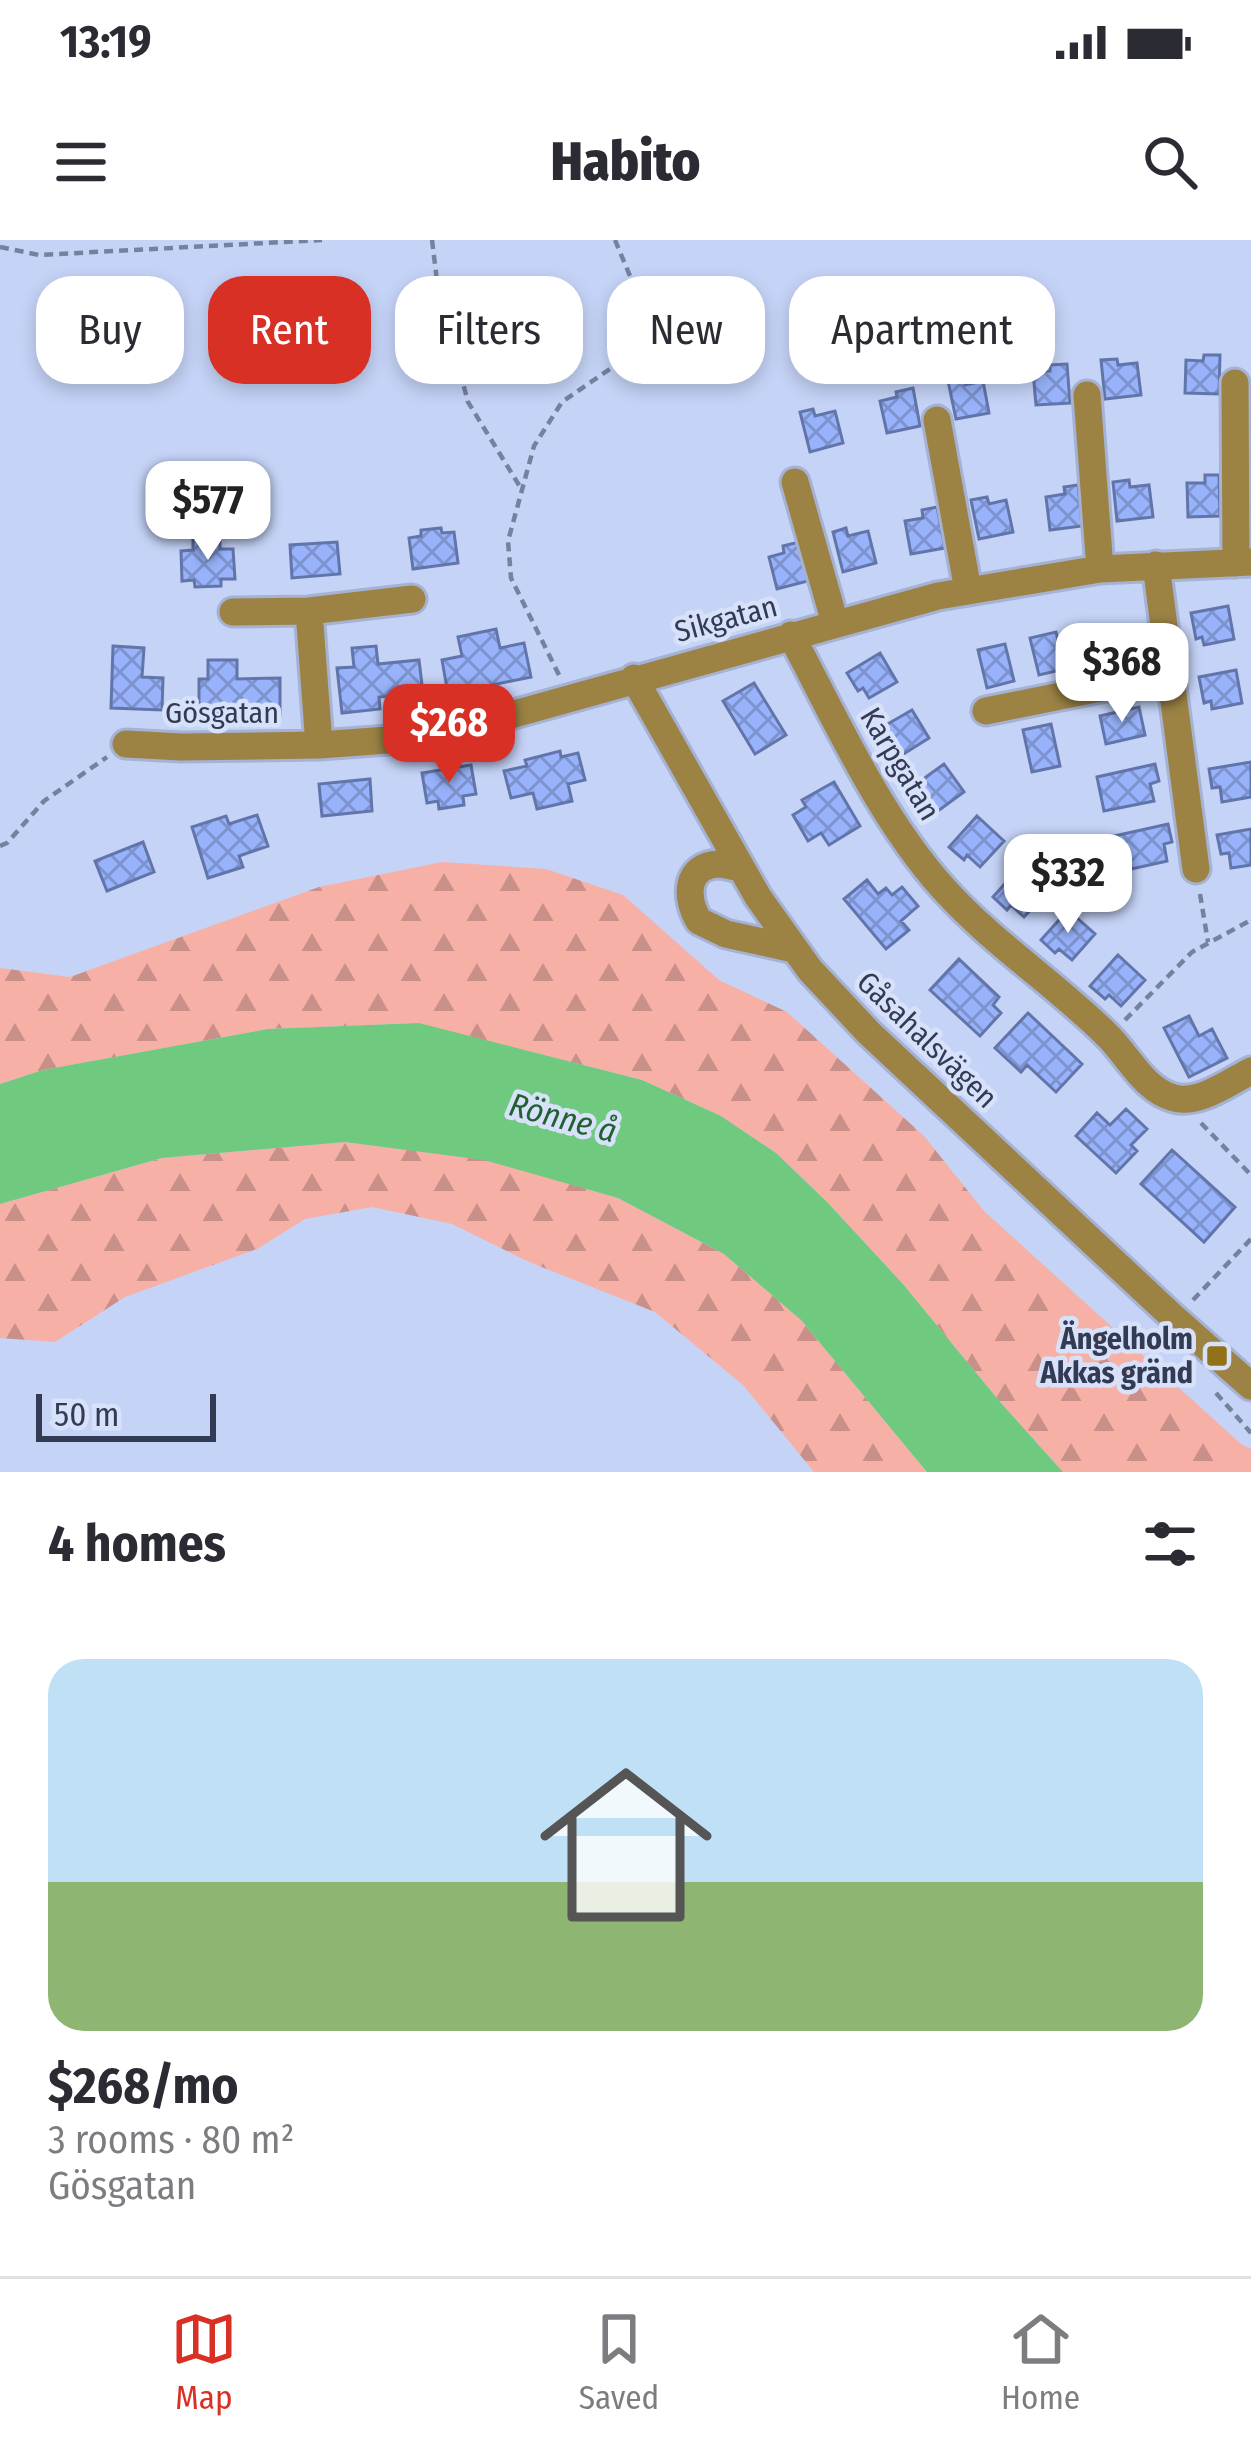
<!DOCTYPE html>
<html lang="en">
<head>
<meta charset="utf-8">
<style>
	:root { --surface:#fff; --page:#f2f2f3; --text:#2b2b33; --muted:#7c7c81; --line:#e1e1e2; --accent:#d93025 }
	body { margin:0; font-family:"Fira Sans Condensed",sans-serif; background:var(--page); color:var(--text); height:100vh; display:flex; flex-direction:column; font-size:45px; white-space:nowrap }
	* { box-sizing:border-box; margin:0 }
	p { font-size:39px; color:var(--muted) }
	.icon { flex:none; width:66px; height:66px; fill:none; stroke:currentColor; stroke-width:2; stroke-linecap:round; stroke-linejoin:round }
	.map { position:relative; height:1232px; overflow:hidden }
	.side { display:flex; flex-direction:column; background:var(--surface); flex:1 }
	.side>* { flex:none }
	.top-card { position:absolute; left:36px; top:36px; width:1179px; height:108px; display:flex; gap:24px }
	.scale { position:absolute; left:36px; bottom:30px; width:180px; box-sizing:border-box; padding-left:12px; border:6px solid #323b53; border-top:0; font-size:33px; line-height:42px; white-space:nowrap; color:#323b53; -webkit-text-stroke:9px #d7e1f9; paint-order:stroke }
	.price { position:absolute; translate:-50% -102px; padding:0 27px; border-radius:24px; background:#fff; color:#222; font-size:39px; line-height:78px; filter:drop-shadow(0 3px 6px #0008) }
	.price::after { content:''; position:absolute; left:50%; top:72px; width:36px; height:27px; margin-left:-18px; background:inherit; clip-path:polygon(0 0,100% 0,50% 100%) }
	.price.on { background:var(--accent); color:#fff }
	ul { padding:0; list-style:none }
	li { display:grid; align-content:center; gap:24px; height:636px; padding:0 48px }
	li+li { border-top:3px solid var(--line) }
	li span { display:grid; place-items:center; height:372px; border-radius:36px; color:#555 }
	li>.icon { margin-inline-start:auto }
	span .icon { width:216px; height:216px; fill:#fffc; stroke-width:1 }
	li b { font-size:51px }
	h2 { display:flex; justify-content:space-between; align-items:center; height:144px; padding:0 48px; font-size:51px }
	.tag { padding:0 42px; border-radius:36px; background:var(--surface); box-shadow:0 6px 18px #0003; font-size:42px; line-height:108px }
	.tag.on { background:var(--accent); color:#fff }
	.status { display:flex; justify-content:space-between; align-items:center; height:84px; padding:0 60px; background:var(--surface); direction:ltr }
	.status svg { height:33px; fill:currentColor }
	header { display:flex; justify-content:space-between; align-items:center; height:156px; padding:0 48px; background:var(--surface); font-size:54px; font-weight:800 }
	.tabs { display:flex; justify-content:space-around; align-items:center; height:168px; border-top:3px solid var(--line); background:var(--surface); font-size:33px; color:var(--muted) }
	.tabs a { display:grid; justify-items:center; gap:6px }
	.tabs .on { color:var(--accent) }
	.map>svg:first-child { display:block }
</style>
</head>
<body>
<div class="status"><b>13:19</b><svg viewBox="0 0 49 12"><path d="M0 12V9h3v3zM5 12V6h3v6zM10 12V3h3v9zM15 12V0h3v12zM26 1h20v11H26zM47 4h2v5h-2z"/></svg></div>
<header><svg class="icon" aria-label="menu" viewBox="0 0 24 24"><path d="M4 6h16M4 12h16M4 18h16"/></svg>Habito<svg class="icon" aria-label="search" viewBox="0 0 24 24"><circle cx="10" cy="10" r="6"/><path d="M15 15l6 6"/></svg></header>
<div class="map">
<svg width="1251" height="1232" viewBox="0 0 1251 1232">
	<defs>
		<pattern id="forest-firs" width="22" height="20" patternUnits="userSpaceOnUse" patternTransform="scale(3)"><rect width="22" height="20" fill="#f7b0a6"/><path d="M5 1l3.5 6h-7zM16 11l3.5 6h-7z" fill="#c9908a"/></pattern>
		<pattern id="building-cross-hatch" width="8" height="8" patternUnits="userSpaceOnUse" patternTransform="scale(3)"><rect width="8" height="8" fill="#98b3fb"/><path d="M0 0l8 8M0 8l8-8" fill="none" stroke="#7d93ce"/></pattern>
	</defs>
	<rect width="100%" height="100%" fill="#c5d3f7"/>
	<path fill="url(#forest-firs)" d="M442,622L546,629L623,655L719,740L787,772L924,896L984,971L1241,1204L1251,1209V1232H1063L1001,1163L902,1043L827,962L776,913L721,876L642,840L418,783L268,789L43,830L0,844V728L70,737L319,647Z
		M345,902L484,919L618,958L724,1014L801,1080L927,1232H814L743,1145L655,1072L529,1022L452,984L372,967L305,979L257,1009L125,1057L55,1102L0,1098V964L162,918Z"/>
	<path fill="#6fc97f" d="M419,783L642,840L721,876L776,913L827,962L902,1043L1001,1163L1063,1232H927L801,1080L724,1014L618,958L484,920L345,902L162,918L0,964V844L43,830L268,789Z"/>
	<path fill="url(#building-cross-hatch)" stroke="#6275ab" stroke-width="3" d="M1204,115H1220L1219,154L1185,153L1186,120L1203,121Z
		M1117,119L1118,125L1137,123L1141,155L1105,159L1101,120Z
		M1067,124L1070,163L1036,165L1033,132L1050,131V125Z
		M964,137L965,145L983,141L989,173L956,179L948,141Z
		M913,148L920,186L887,193L880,161L897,157L896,152Z
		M813,169L815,176L835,171L843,203L810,212L800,172Z
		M1205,235H1219L1220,276L1188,277L1187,243H1205Z
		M1129,240L1130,247L1149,245L1153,277L1117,281L1113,242Z
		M1078,245L1082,286L1050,290L1046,257L1065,254L1064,247Z
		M987,257L989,264L1006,260L1013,292L979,299L971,260Z
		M937,267L945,308L911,314L905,281L923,278L922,270Z
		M441,288L442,293L454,292L458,323L413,329L409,298L421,296V290Z
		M846,288L848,296L868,291L876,323L843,332L833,292Z
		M220,298V309H233L235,339H221V346L195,347L194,340L182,341L181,311L193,310V299Z
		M337,302L340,334L292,338L290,305Z
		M799,302L808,341L777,349L769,317L784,313L783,306Z
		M1228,366L1234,399L1204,405L1202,397L1196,399L1191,373Z
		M1120,385L1128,421L1111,425L1110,420L1096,423L1089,392Z
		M496,389L500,408L524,403L531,437L448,454L442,420L462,416L458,397Z
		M1056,392L1065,429L1039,435L1030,398Z
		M1005,404L1014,441L987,448L978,410Z
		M113,406L144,408L142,437L163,438L162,470L111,468Z
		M376,406L378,424L419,420L423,453L379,457L380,469L342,473L337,428L354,427L352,408Z
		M880,413L897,442L869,458L863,448L858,451L847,433Z
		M208,420H237V439L280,438V475H199V439H208Z
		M1236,430L1242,463L1212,469L1211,461L1204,463L1199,437Z
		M754,443L786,495L755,514L723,461Z
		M1139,467L1145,495L1106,504L1100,476Z
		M912,470L929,498L902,515L896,505L890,508L879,489Z
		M1051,484L1060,526L1032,532L1023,490Z
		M560,511L561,517L578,513L585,540L568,544L572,561L537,569L533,553L511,558L504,531L527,526L525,520Z
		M1251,522V557L1222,562L1220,547L1212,548L1209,529Z
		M944,524L964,552L938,571L927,555L921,559L912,547Z
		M1155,524L1159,541L1150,544L1154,561L1104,571L1097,537Z
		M471,525L476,554L463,556L464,565L439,569L438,561L427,563L422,533Z
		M370,539L372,571L322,576L319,544Z
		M834,542L860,586L829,605L821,593L808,601L793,575L806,567L802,560Z
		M257,575L268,606L239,616L243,627L208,638L192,587L226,576L229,584Z
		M977,576L1004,601L980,627L967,615L964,620L949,607Z
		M1168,584L1172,602L1164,604L1167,621L1118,632L1110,597Z
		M1251,589V625L1231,628L1229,613L1221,614L1217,595Z
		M143,602L154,632L107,651L95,621Z
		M1021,626L1048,651L1024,677L1011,665L1007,670L993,657Z
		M867,640L878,654L886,648L892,655L902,647L918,666L901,681L909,690L886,709L844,659Z
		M1068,670L1095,694L1072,720L1059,709L1055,713L1041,700Z
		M1118,715L1145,740L1121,766L1109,755L1105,759L1090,746Z
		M959,719L999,757L993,765L1001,773L980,796L930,750Z
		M1028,773L1082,824L1056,852L1027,825L1021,832L995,808Z
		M1189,776L1199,796L1212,789L1227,818L1189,837L1164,788Z
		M1126,869L1147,889L1131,905L1137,911L1116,933L1076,896L1097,873L1110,885Z
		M1172,910L1235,967L1204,1002L1141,944Z"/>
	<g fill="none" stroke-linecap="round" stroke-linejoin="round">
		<g stroke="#a5b2d3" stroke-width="33">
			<path id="minor" d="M1235,143L1236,323
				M1087,155L1100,329
				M937,180L968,350
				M795,242L835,383
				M1156,325L1196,629
				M309,371L319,505
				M233,372L309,371L412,359
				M791,395C835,478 880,578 943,648C992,703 1056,744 1108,796C1129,817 1144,850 1174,858C1199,865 1229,842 1251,831
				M634,438L758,657L810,730L869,793L1175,1079L1251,1146
				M986,471L1170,434
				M126,504L181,507L319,505L388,500L478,484L938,356L1100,329L1251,322
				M740,628C733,627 726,624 719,624C685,625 685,658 699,681L726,694L794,709"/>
		</g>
		<path stroke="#76819e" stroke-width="4.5" stroke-dasharray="9 6" stroke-linecap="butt" d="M432,0L438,49L468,162L522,250
			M0,7L39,15L322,0
			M559,435L511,338L508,301L534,206L562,162L636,111L645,72L615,0
			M0,606L7,603L44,561L107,517
			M1200,654L1208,702
			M1125,780L1192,712L1251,680
			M1201,883L1251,935
			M1193,1060L1251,999
			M1216,1153L1251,1193"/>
		<use href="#minor" stroke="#9c8344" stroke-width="27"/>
	</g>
	<rect fill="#917218" stroke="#d7e1f9" stroke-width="4.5" x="1205" y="1104" width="24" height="24" rx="6"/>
	<g text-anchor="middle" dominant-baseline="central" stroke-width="9" stroke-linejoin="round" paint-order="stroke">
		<g font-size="30" fill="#323b53" stroke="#d7e1f9">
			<text transform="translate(726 379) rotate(-15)">Sikgatan</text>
			<text x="222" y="473">Gösgatan</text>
			<text transform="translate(900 524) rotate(59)">Karpgatan</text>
			<text transform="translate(927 800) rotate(44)">Gåsahalsvägen</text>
		</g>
		<g font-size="30" font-weight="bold" fill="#323b53" stroke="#d7e1f9" text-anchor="end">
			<text x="1193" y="1099">Ängelholm<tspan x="1193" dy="34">Akkas gränd</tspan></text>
		</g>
		<g font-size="33" font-style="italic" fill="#226030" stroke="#d7e1f9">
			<text transform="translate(563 878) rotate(15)">Rönne å</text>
		</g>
	</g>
</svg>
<div class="scale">50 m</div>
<b class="price" style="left:208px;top:323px">$577</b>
<b class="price" style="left:1122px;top:485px">$368</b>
<b class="price on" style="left:449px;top:546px">$268</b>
<b class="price" style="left:1068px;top:696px">$332</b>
<div class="top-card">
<a class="tag">Buy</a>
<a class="tag on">Rent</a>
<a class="tag">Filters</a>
<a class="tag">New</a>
<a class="tag">Apartment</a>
</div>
</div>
<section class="side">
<h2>4 homes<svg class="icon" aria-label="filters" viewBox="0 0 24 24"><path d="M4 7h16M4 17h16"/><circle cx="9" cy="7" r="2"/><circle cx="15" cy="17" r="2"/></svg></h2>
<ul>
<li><span style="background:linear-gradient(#bfe0f5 60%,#8fb573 0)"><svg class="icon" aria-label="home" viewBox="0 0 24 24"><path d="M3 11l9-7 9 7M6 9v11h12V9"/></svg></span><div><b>$268/mo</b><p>3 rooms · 80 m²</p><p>Gösgatan</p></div></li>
</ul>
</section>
<nav class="tabs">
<a class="on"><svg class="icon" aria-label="map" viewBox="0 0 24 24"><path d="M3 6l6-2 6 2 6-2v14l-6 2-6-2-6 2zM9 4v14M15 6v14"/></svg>Map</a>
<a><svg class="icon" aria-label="saved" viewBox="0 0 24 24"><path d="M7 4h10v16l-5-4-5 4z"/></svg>Saved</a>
<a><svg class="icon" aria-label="home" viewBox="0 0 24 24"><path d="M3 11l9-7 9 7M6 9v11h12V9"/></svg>Home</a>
</nav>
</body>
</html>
